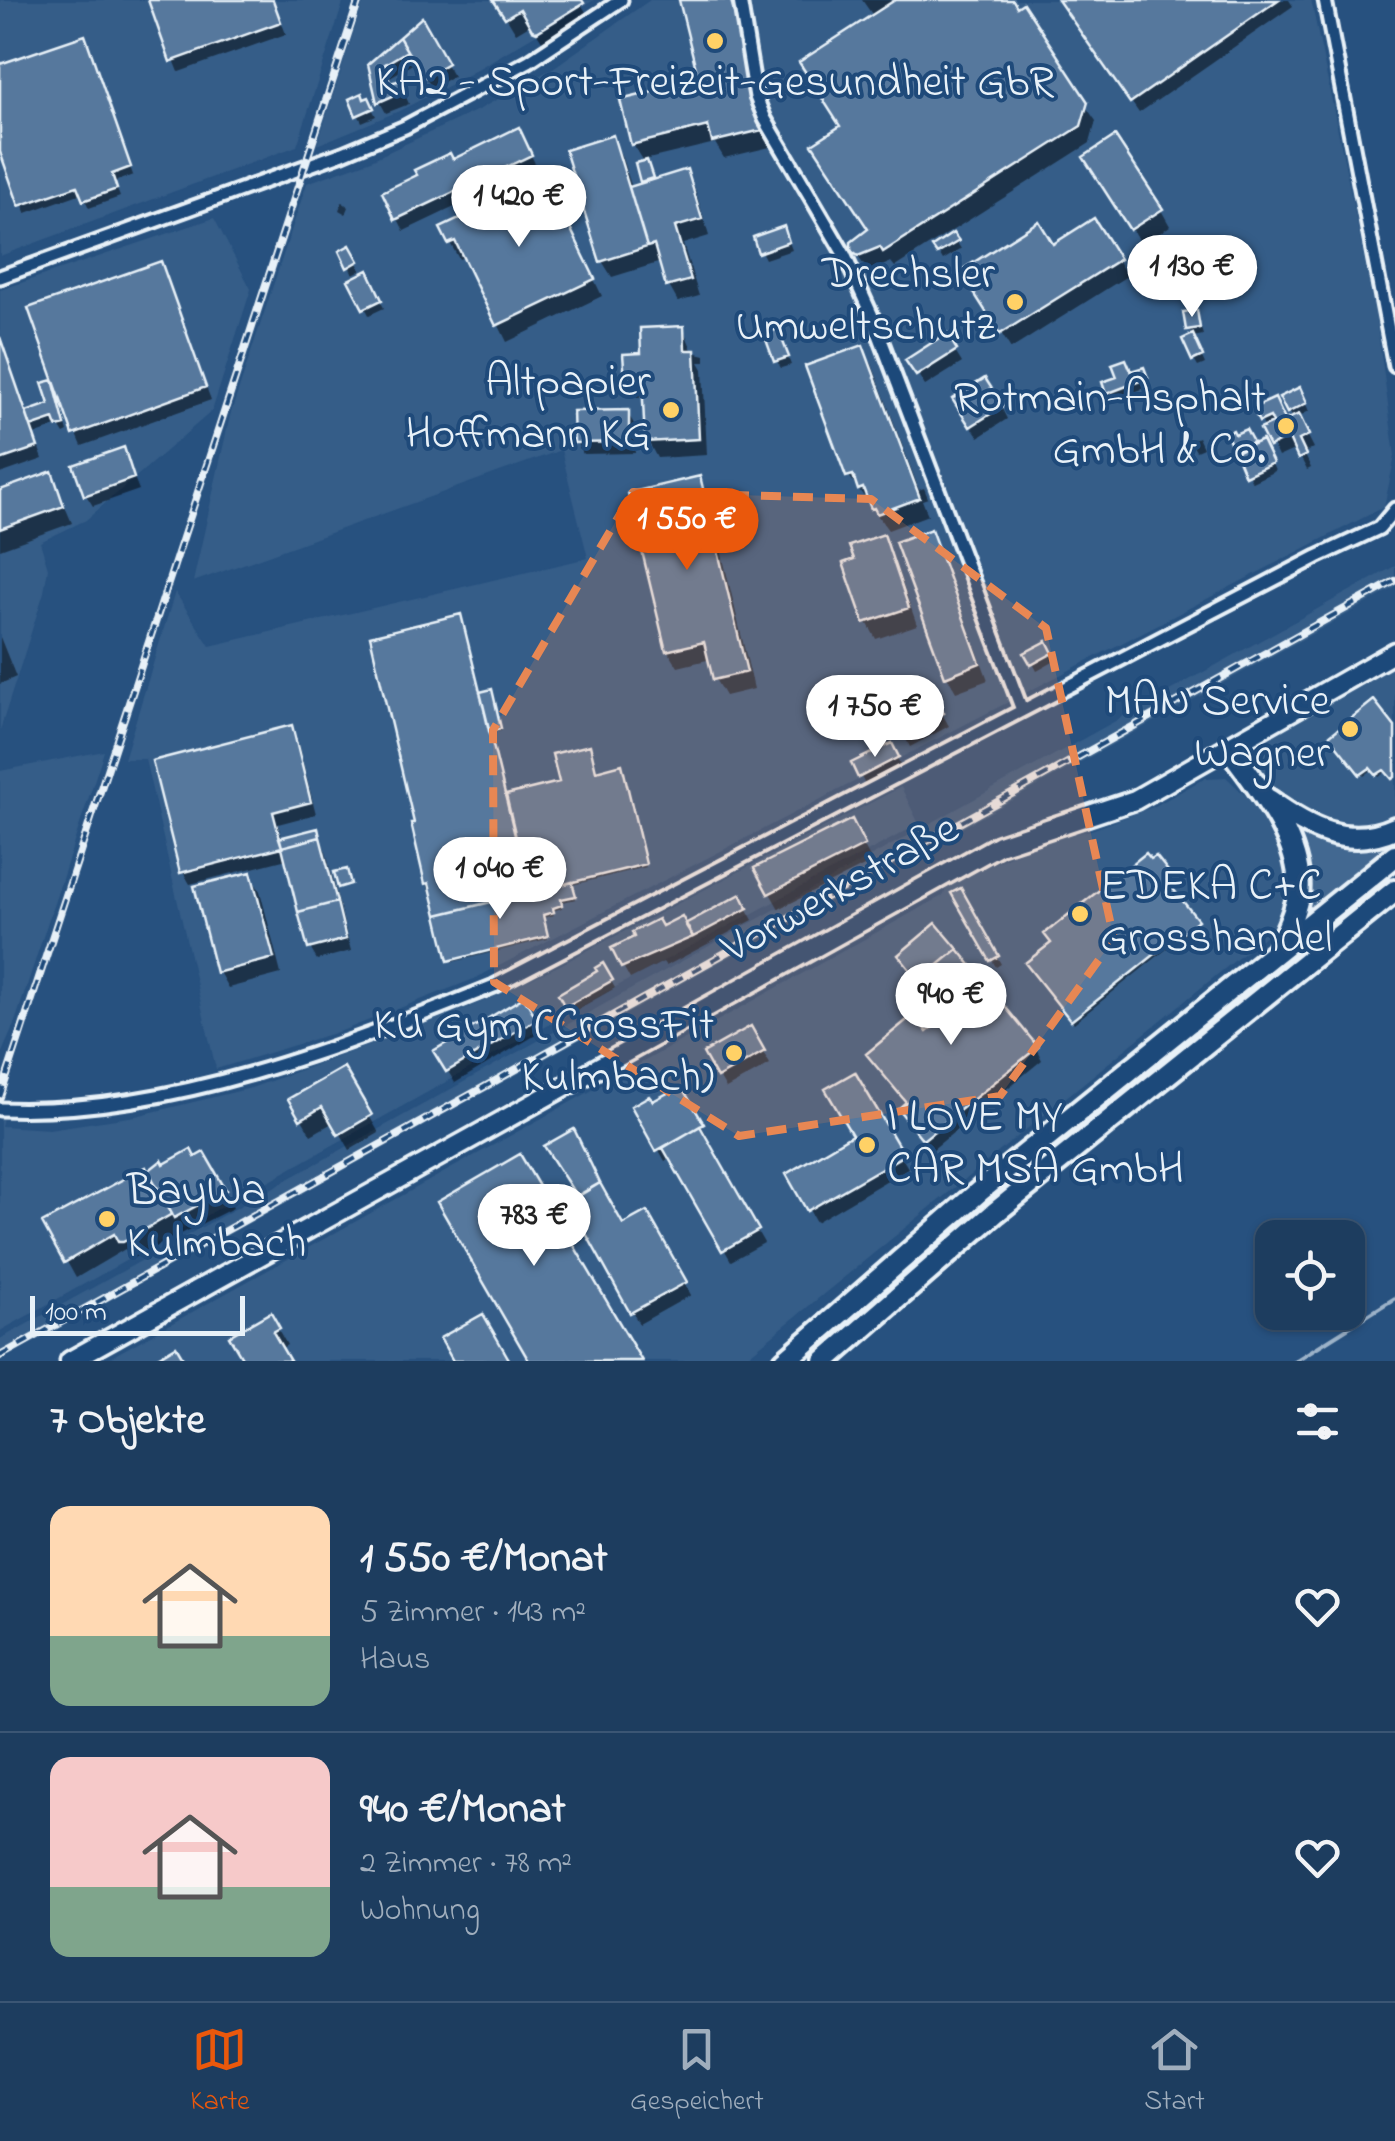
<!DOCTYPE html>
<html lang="de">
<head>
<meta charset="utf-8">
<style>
	:root { --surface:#1d3d5f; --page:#254465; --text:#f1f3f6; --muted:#a0aebd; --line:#3b5674; --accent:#ea580c }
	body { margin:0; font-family:"Indie Flower",sans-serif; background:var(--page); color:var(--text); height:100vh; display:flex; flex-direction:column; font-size:38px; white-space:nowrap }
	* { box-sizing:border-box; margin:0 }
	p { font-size:32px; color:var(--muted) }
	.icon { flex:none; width:55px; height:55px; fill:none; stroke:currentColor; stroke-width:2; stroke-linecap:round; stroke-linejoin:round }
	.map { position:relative; height:1361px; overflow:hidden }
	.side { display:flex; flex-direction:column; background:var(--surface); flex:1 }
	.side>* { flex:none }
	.buttons { position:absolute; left:1255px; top:1220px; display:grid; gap:20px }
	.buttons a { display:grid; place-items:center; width:110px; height:110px; border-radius:20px; background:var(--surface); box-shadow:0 2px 8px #0004,0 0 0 2px var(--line); font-size:50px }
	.scale { position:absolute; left:30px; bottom:25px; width:215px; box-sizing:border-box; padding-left:10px; border:5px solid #e8f1f8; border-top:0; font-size:28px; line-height:35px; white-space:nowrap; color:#e8f1f8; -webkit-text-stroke:8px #1f4a7a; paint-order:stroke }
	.price { position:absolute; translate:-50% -85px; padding:0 22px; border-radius:35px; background:#fff; color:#222; font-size:32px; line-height:65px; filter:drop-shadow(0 2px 5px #0008) }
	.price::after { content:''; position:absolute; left:50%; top:60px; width:30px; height:22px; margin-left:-15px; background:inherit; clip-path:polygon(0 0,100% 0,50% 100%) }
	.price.on { background:var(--accent); color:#fff }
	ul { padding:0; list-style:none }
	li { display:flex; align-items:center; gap:30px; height:250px; padding:0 50px }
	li+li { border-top:2px solid var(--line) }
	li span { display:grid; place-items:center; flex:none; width:280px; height:200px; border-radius:20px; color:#555 }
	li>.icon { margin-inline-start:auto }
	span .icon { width:120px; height:120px; fill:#fffc; stroke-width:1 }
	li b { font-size:42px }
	h2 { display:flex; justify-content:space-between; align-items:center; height:120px; padding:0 50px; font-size:42px }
	.tab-bar { display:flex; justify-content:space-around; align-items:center; height:140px; border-top:2px solid var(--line); background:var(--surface); font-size:28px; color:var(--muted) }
	.tab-bar a { display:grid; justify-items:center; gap:5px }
	.tab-bar .on { color:var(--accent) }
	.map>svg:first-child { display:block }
</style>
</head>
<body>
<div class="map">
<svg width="1395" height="1361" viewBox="0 0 1395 1361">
	<rect width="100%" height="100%" fill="#27517f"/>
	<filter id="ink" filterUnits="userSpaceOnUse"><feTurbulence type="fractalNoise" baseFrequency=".01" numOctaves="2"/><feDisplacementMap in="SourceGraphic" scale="20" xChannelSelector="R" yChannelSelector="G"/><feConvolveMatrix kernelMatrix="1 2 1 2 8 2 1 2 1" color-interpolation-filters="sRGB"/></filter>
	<g filter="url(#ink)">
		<path fill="#355d88" d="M0,0H344L297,146L0,256Z
			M364,0H594L459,80L399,111L317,145Z
			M650,0H1311L1375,310L1395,456L1384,507L474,979L344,1030L216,1069L145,759H124L175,592L210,646L588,558L561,450L193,582L230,416L307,183L369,161L480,109L553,68Z
			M214,218L251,289L212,411L86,520L40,542L48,568L44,592L0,730V290Z
			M1395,566V588L0,1361V1339Z
			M1395,664V823L1366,831L1324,827L1276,799L1262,779L1259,768V755L1275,733Z
			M104,751L14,1025L0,1057V771Z
			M1226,777L1248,798L1252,796L1288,859L1292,882L1288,909L1276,927L741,1361H104L944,895L947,884L1039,843L1094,829L1155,806L1205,778Z
			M901,787L919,824L630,979L0,1331V1118H3L1,1126L49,1129L136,1116L251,1088L381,1041L477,1004L558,966Z"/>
		<path fill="#436891" stroke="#96acc4" stroke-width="2.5" d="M1294,830L1331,841L1395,837V847L1301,920Z"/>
		<path fill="#0007" d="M150,0H273L286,34L179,72Z
			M496,0H579L591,21L546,47L531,24L516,33Z
			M681,0H734L770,147L724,158L715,143L644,160L654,182L686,172L695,189L709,236L683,244L699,296L678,302L669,286L661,262L612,277L602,261L612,138L621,155L632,188L645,184V163L633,144L702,83Z
			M862,0H1010L1096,121L1090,143L895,267L891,262L869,272L853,250L870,230L843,127L874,17Z
			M1060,0H1289L1293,6L1139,113Z
			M421,21L453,76L432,88L416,62L390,77L392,85L400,83L409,104L386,113L380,102L371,64Z
			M88,45L133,175L114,182L120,197L89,208L82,193L26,213L0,144V67Z
			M368,101L376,116L362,122L358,114Z
			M525,142L537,168L470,200L476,212L554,196L602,296L507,342L465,257L459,259L450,243L472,216L465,202L404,231L385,193L452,162Z
			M1095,174L1161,210L1170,226L1142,245Z
			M342,202L349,207L346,214L339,210Z
			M1094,221L1127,276L1011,349L973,288L1053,247Z
			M953,236L961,249L943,260L936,248Z
			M787,237L792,250L765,259L761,251Z
			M349,248L361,270L353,274L342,252Z
			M160,264L211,400L82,446L64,404L60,405L68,432L64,434L59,426L34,435L43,459L0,474V336L27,414L52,406V383L57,392L59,391Z
			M367,274L384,308L369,315L352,281Z
			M1196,313L1203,335L1193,337L1189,329Z
			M683,328L693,352L705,355V362H699L703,369L707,455L657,458L648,441L645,396L637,397L627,380L643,356Z
			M946,337L962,363L925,386L909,360Z
			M781,340L791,365L781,368L777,361Z
			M1196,344L1205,364L1198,367L1194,360Z
			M862,348L872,364L919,490L924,488L928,498L922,500L928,515L888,530L849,476Z
			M1131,374L1147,377L1150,386L1113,400L1108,393Z
			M1299,390L1309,411L1298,417L1314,448L1304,453L1311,468L1307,470L1296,449L1278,457L1256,409L1285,423L1293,419L1282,398Z
			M1001,407L1007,419L979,437L962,412Z
			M627,412L634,424L635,453L583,454L576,442Z
			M1245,432L1253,447L1266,450L1275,471L1252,482L1229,434L1234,437Z
			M1198,437L1203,448L1196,451L1190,441Z
			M123,450L139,490L93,506L86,495Z
			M51,474L72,523L0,549V492Z
			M699,479L708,495L754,689L725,696L715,679L711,659L678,667L668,651L631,495Z
			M930,532L939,548L988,680L956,692L947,676Z
			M883,537L892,554L917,625L876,639L867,622L846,565L857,561Z
			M460,617L481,694H492L501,731L491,733L506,798L595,774L623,770L646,867L572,885L576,899L561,902L562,908L552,911L554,915L542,918L547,939L452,962L427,883Z
			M0,637L16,677L0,684Z
			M1046,644L1055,661L1037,671L1028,654Z
			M933,698L949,726L910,747L895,718Z
			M290,728L297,740L316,814L278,824L282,840L317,831L326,852L351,951L317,960L310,948L287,859L190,884L183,872Z
			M1395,731V780L1387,771L1379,777L1373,769L1364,776L1332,737Z
			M891,746L901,766L865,784L854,765Z
			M860,839L872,862L779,909L770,893Z
			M1155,859L1171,880L1166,884L1198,924L1074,1023L1028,964Z
			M250,875L260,891L281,974L228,988L219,972Z
			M960,891L1001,964L996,967L954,894Z
			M740,897L753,920L666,966L663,962L630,979L614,950L661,929L685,926Z
			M901,956L1036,1048L1042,1060L932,1150L901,1110L908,1104L876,1066L926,1035L949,1017Z
			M602,966L615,988L571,1013L561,995L600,972Z
			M523,1001L541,1032L455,1083L436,1051Z
			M750,1030L770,1064L726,1089L706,1054Z
			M343,1070L379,1133L350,1150L334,1122L311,1135L291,1100Z
			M854,1075L908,1168L816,1222L789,1175L856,1136Z
			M682,1092L708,1137L704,1139L764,1243L731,1261L672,1158L665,1161L635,1107L652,1105Z
			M573,1133L622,1228L646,1214L691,1295L639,1324L571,1202L580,1198L572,1185L570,1187L547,1147Z
			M203,1156L233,1208L133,1258L125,1249L76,1278L46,1224L163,1167Z
			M270,1315L287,1345L280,1349L287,1361H247Z"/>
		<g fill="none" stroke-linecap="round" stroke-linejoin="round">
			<path stroke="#9db3c9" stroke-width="4" d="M1295,1361L1395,1298"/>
		</g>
		<path fill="#57789d" stroke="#e8f1f8" stroke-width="2.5" d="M148,0H273L281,22L170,62Z
			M493,0H582L584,3L537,32L532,30L520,9L505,18Z
			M679,0H731L762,130L712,142L708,126L631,145L620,100L699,81Z
			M895,0H1013L1017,7L1023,3L1088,102L1081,126L883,252L880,247L858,256L851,251V242L868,229L812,144L840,126L799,62Z
			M1058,0H1278L1130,103Z
			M422,17L448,63L423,78L399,37Z
			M85,35L131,167L112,174L117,189L83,201L77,186L19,206L0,152V64Z
			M399,37L407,51L385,64L390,83L401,80L404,91L377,103L368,64Z
			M362,93L364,99L369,97L374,108L356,116L349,99Z
			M519,127L532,155L395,220L382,192L417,175L414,170L450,153L453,159Z
			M613,135L647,247L600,262L565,150Z
			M1115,136L1163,209L1130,230L1083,157Z
			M647,160L653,178L640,182L635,163Z
			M687,169L702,219L675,227L691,280L666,287L654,245L647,247L629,187Z
			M545,176L595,279L496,326L455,241L448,244L440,228L468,215L457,191L465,187L476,209Z
			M1094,218L1120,259L1000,334L960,271L1039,221L1053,244Z
			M784,226L789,242L758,253L753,237Z
			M953,233L959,241L937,254L932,247Z
			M350,245L359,261L347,268L339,251Z
			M161,261L206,387L73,435L28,308Z
			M368,270L382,300L363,309L348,280Z
			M1197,310L1200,328L1186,330L1183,312Z
			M684,326L685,350H695L699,439L645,442L642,380L625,381L623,354L641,353L640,328Z
			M778,329L789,357L774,362L764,334Z
			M947,333L957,350L916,376L905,360Z
			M1193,334L1203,356L1192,361L1182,339Z
			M0,337L38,447L0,460Z
			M863,345L920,498L877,514L874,508L871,509L863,488L858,490L853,475L846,477L805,366Z
			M1126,359L1131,371L1144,367L1148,378L1106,394L1102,382L1117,377L1112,364Z
			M985,378L1003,406L970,427L952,399Z
			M53,380L65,425L57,427L54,419L31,427L26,412L49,404L42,383Z
			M1300,387L1307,403L1287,413L1279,397Z
			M1275,398L1285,420L1299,414L1309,435L1299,440L1306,455L1298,459L1288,437L1269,447L1260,429L1273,423L1270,417L1259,422L1253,408Z
			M629,410V442L574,443L573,411Z
			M1246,429L1253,442L1234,451L1226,433L1233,430L1235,434Z
			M1262,440L1273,463L1245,476L1235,452Z
			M124,447L134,478L84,496L73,465Z
			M52,471L64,506L0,529V490Z
			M700,476L747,672L713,680L704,642L666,651L628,493Z
			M931,529L980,663L945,677L895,542Z
			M884,534L909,608L864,623L843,563L854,559L849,546Z
			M461,614L529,893L437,915L429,883L425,884L411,823H414L370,636Z
			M1047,641L1053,653L1031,665L1024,653Z
			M492,689L501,728L489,731L480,692Z
			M934,694L944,713L901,736L891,717Z
			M1374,700L1395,727V777L1392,779L1384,770L1376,775L1370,768L1360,775L1329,736Z
			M292,725L311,802L273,812L282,847L180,873L152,761Z
			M892,743L899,757L858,778L851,763Z
			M590,745L596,771L622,764L646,864L529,893L506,795L559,782L552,754Z
			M852,819L865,845L768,894L754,868Z
			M318,828L320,837L282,847L279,838Z
			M320,837L337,902L298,912L282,847Z
			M1146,853L1151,859L1156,856L1172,876L1166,880L1198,920L1071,1021L1025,963L1051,943L1044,934Z
			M347,869L351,884L338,888L334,872Z
			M251,872L274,958L216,973L194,886Z
			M572,882L576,896L561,899L562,905L553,908L554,912L543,915L548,936L448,961L437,915Z
			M961,888L999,956L990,961L951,893Z
			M741,894L748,908L693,937L685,924Z
			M337,902L346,939L308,949L298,912Z
			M682,916L693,937L621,968L611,948L634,937L632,932L658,919L662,926Z
			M936,923L958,949L919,981L898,955Z
			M958,949L1038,1047L923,1140L898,1109L906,1102L866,1054L913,1015L927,1032L948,1015L919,981Z
			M603,963L613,980L565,1007L558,994L597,971L595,968Z
			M524,997L537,1019L446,1072L433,1051Z
			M751,1026L765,1051L717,1078L703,1053Z
			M344,1067L372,1115L338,1135L322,1107L300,1120L288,1099Z
			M855,1072L904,1155L807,1211L786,1174L852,1135L825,1089Z
			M675,1089L677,1092L683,1089L704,1124L656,1151L631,1106L649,1096L653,1101Z
			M700,1126L759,1230L722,1251L663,1148Z
			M574,1129L600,1183L577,1197L544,1146Z
			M191,1149L195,1157L204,1152L226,1190L174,1218L148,1171L162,1160L164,1164Z
			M520,1154L642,1361H529L437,1202Z
			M146,1167L172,1214L123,1242H118L114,1234L64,1263L42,1223Z
			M600,1183L623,1224L647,1211L687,1282L630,1313L568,1201Z
			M271,1312L280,1328L273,1332L290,1361H244L229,1336Z
			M483,1314L510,1361H453L440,1338Z
			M176,1346L185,1361H151Z"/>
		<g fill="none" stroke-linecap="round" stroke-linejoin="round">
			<g stroke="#e8f1f8" stroke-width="19">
				<path id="street" d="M740,0L756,97L765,119L844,254L872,316L1022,710
					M1325,0L1395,366
					M0,277L343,153L405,127L529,61L621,0
					M0,1109C167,1116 342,1047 494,986L1317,557L1379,528L1395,509"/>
			</g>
			<g stroke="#e8f1f8" stroke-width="25">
				<path id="secondary" d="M70,1361L999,845L1135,800L1395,652"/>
			</g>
			<g stroke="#e8f1f8" stroke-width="28">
				<path id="highway" d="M1229,748C1258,787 1305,844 1298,896C1295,914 1286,931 1279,948
					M1269,800C1308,828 1347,850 1395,828
					M785,1361L981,1190L1395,856
					M825,1361L996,1212L1395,891"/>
			</g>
			<use href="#street" stroke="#1f4a7a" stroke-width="11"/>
			<use href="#secondary" stroke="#1f4a7a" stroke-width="18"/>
			<use href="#highway" stroke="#1f4a7a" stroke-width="20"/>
			<g stroke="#e8f1f8" stroke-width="8">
				<path id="rail" d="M0,1097L359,0
					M0,1356L1395,581"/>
			</g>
			<use href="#rail" stroke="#1f4a7a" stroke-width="4" stroke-dasharray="11" stroke-linecap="butt"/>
		</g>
	</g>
	<path fill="#e88753" fill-opacity="0.2" stroke="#e88753" stroke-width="8" stroke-dasharray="20 12" stroke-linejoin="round" d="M633,492L871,499L1046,628L1114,939L1000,1096L739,1136L494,982L493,730Z"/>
	<g fill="#ffd166" stroke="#1f4a7a" stroke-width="4">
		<circle cx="715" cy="41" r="10"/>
		<circle cx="1015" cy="302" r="10"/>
		<circle cx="671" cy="410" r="10"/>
		<circle cx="1286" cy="426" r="10"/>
		<circle cx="1350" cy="729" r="10"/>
		<circle cx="1080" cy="914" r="10"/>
		<circle cx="734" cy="1053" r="10"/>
		<circle cx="867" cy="1145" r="10"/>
		<circle cx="107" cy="1219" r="10"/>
	</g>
	<g text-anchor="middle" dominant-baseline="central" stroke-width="8" stroke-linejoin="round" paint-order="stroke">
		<g font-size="45" fill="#e8f1f8" stroke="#1f4a7a" text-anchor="end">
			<text x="715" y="84" text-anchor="middle">KA2 - Sport-Freizeit-Gesundheit GbR</text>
			<text x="995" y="276">Drechsler<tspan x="995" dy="52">Umweltschutz</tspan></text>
			<text x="651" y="384">Altpapier<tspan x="651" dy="52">Hoffmann KG</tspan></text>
			<text x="1266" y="400">Rotmain-Asphalt<tspan x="1266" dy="52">GmbH &amp; Co.</tspan></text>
			<text x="1330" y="703">MAN Service<tspan x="1330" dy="52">Wagner</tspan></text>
			<text x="1100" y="888" text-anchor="start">EDEKA C+C<tspan x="1100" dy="52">Grosshandel</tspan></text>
			<text x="714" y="1027">KU Gym (CrossFit<tspan x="714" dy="52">Kulmbach)</tspan></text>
			<text x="887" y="1119" text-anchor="start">I LOVE MY<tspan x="887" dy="52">CAR MSA GmbH</tspan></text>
			<text x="127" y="1193" text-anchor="start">BayWa<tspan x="127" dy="52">Kulmbach</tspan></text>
		</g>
		<g font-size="45" fill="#e8f1f8" stroke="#1f4a7a">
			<text transform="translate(841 890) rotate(-29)">Vorwerkstraße</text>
		</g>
	</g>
</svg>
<div class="buttons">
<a><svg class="icon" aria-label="locate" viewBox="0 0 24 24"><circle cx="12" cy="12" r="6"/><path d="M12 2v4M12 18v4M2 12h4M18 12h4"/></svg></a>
</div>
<div class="scale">100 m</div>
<b class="price" style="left:519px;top:250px">1 420 €</b>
<b class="price" style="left:1192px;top:320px">1 130 €</b>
<b class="price on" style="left:687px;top:573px">1 550 €</b>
<b class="price" style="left:875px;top:760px">1 750 €</b>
<b class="price" style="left:500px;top:922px">1 040 €</b>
<b class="price" style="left:951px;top:1048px">940 €</b>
<b class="price" style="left:534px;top:1269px">783 €</b>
</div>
<section class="side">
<h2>7 Objekte<svg class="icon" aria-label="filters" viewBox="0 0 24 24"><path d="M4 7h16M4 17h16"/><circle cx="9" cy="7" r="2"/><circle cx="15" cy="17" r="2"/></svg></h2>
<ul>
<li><span style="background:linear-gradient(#ffd9b3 65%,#7fa58c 0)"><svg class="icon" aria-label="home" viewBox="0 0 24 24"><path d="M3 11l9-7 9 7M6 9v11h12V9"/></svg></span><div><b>1 550 €/Monat</b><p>5 Zimmer · 143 m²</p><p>Haus</p></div><svg class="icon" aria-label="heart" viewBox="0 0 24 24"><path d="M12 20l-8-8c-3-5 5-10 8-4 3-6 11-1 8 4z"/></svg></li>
<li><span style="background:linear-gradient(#f6c9c9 65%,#7fa58c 0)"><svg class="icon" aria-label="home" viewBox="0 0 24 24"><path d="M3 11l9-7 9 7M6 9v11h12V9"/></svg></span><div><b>940 €/Monat</b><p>2 Zimmer · 78 m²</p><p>Wohnung</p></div><svg class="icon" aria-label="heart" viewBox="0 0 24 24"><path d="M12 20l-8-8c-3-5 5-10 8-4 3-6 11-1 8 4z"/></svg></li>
</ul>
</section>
<nav class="tab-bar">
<a class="on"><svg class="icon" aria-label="map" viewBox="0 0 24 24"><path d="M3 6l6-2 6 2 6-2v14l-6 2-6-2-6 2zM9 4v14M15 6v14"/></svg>Karte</a>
<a><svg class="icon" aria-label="saved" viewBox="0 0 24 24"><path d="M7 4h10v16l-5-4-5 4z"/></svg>Gespeichert</a>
<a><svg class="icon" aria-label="home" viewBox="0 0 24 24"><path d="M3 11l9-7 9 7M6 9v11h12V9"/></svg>Start</a>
</nav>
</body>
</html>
